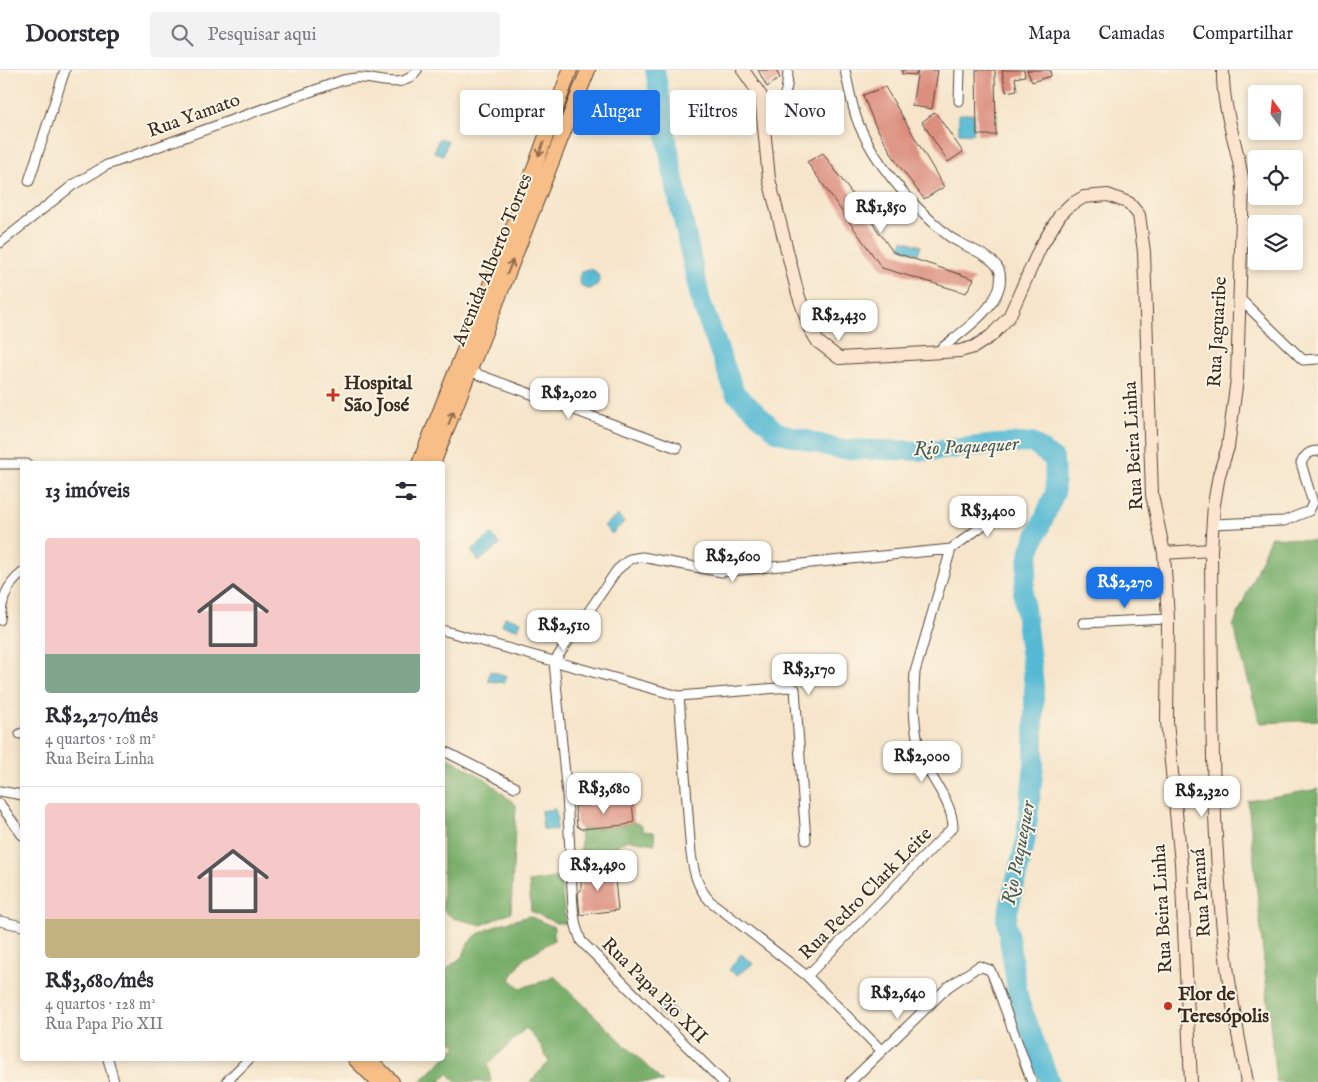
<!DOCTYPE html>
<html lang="pt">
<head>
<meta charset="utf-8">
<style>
	:root { --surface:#fff; --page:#f2f2f3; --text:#2b2b33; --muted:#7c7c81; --line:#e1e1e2; --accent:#1a73e8 }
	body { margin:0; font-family:"IM FELL English",serif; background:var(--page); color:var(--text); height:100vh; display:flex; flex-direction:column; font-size:19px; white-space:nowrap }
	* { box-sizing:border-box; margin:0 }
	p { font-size:16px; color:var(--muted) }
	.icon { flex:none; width:28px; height:28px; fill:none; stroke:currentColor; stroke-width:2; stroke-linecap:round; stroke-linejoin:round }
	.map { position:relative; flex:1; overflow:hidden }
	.panel { position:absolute; left:20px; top:391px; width:425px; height:600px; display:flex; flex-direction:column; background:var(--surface); border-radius:5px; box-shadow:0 2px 8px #0003 }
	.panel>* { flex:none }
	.top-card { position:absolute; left:460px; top:20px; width:475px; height:45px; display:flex; gap:10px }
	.needle { width:32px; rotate:344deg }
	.fabs { position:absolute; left:1248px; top:15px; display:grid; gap:10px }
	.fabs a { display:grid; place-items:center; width:55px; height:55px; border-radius:5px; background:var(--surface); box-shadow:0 2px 8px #0003; font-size:25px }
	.price { position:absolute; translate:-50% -42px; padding:0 11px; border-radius:10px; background:#fff; color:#222; font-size:16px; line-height:32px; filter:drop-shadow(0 1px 2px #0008) }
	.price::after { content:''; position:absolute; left:50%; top:30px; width:15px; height:11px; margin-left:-8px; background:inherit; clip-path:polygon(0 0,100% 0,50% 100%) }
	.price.current { background:var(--accent); color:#fff }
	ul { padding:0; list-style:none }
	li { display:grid; align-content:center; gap:10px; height:265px; padding:0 25px }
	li+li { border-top:1px solid var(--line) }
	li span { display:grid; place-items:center; height:155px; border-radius:5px; color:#555 }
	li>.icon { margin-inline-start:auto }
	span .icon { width:90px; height:90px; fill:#fffc; stroke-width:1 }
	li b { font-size:21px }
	h2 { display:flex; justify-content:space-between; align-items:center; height:60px; padding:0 25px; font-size:21px }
	.chip { padding:0 18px; border-radius:5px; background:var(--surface); box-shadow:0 2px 8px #0003; font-size:18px; line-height:45px }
	.chip.current { background:var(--accent); color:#fff }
	header { display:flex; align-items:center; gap:30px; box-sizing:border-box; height:70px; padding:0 25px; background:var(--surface); border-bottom:1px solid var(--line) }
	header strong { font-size:24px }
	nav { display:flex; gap:28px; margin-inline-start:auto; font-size:18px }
	.search { width:350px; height:45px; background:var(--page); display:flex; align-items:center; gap:12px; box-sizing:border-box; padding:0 18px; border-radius:5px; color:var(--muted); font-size:19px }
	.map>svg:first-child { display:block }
</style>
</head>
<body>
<header>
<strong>Doorstep</strong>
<div class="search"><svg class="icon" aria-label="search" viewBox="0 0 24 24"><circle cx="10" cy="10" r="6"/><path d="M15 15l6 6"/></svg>Pesquisar aqui</div>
<nav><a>Mapa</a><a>Camadas</a><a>Compartilhar</a></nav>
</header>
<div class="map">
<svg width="1318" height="1012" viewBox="0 0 1318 1012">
	<rect width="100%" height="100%" fill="#fcf5e5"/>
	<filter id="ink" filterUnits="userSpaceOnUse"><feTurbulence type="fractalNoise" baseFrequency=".02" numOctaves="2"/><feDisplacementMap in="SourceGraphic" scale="10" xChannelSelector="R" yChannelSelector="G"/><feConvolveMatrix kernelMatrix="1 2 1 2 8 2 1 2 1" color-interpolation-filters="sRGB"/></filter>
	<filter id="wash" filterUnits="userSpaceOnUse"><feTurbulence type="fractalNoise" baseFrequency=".0096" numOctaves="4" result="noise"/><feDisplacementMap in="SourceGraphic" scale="20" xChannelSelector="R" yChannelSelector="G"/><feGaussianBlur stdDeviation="1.12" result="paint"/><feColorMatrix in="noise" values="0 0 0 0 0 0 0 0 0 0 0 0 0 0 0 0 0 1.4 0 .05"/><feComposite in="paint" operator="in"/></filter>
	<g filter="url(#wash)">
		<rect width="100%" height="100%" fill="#f6e5cb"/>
		<path fill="#78ae6b" stroke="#5a6c44" d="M1271,466L1318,472V650L1260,653L1233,556Z
			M442,684L487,710L516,735L511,842L482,855L453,848L443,840Z
			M1318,719V1012H1276L1248,731Z
			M634,752L642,756L643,761L654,762L655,774L630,770L618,774V782L612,783L613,797L580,798L581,759L625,755Z
			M560,807L566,853H556L531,841L529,812Z
			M529,846L554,857V870L523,889L510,909L521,919C533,912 543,914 554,906L663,1012H530L549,992L539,973L526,958L488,994L491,1012H456L448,1003L440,1012H420L457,976L443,966L442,910L445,900L463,886L468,873L478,864L500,854Z"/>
		<path fill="#55b9d3" stroke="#487278" d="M959,44H974L973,64L959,63Z
			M439,68L448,71L443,85L434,82Z
			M903,170L921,176L918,184L900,177Z
			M579 209a10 10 0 1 1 20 0a10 10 0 1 1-20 0Z
			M618,445L624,452L612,464L604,456Z
			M492,464L500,475L479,491L471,481Z
			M505,547L521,551L518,559L502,555Z
			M490,601L507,606L504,613L488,611Z
			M555,739L557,746L556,760L543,759L541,741Z
			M741,884L753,894L737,905L729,900Z
			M664,931L678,944L669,950L658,942Z"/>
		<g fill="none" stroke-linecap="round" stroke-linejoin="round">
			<path stroke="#55b9d3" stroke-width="20" d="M655,0L673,105L701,232L735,323L777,362L838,379L931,381L997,374L1032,373L1054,389L1055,423L1030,480L1023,524L1034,615V695L1025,773L1006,850L1019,931L1050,1012"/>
		</g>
		<g id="blocks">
			<path fill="#dc8e7f" d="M758,0H776L780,8L767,17Z
				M902,0H916V5L902,4Z
				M918,0H938L932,39L912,36Z
				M976,0H995L996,65H977Z
				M1002,0H1024L1025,6L1015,8L1017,20L1006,22Z
				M1027,0H1050L1051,6L1032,12Z
				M885,17L944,117L924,129L897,93L874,53L863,25Z
				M935,42L963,82L948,92L922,52Z
				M823,83L893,182L974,209L966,223L882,198L807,92Z
				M632,732L634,752L625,755L581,759L577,756L575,736Z
				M614,799L618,840L580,845L578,823L581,820V801Z"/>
		</g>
	</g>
	<g filter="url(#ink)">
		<use href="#blocks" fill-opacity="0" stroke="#574638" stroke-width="1"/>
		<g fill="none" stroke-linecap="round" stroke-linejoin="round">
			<g stroke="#574638" stroke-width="11">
				<path id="street" d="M845,0C849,18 852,38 859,55C878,98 911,134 946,164C959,176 997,185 1000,203C1006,235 958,264 937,282
					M959,31L960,0
					M764,40C787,29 787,25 788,0
					M29,111L65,0
					M0,173L73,115L107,95L343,10C349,9 356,7 363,8C381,9 405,20 417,0
					M1239,228L1303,290L1318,289
					M469,301L677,378
					M0,394H27
					M1213,454L1284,451L1309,441L1313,433L1301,393C1305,385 1309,381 1318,381
					M0,550C2,529 6,516 22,503
					M1083,553L1168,549
					M442,560L679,626L790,617L795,619L806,770
					M679,626L691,784C694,803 697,817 710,831L807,906L882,981
					M20,664L22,663
					M442,680L515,717
					M0,721L22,725
					M0,734L22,765
					M0,851L22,856
					M807,906L953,757C952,730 931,711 922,687C913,661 913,629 915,602L951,479
					M108,989L114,1012
					M226,1012L249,989
					M723,1012L581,871L576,856L573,838L567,725L554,592L617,500L630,489L642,487L722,502L951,479L1009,436
					M850,1012L948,917L979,896L990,900L993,906L1032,1012"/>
			</g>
			<g stroke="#574638" stroke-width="14">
				<path id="secondary" d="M743,0L761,26L769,109L798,224L810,259L818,272L839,288L960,281L974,277L991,266L1009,247L1040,178L1060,145L1070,135L1084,127L1108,125L1129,133L1139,145L1144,182L1152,425L1164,483L1168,549L1167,652L1181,793L1191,1012
					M1211,480C1212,618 1210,758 1227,896C1232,935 1240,974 1247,1012
					M1164,483L1211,480L1214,434L1219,405L1228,377L1237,309L1243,114C1238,76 1222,40 1223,0"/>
			</g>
			<g stroke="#574638" stroke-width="16">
				<path id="primary" d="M419,394L513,157L570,0
					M433,394L588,0
					M355,989L378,1012
					M369,989L392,1012"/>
			</g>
			<use href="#street" stroke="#fff" stroke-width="9"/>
			<use href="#secondary" stroke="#fce5cf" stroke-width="12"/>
			<use href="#primary" stroke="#f7be87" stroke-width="14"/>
		</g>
		<defs><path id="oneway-shaft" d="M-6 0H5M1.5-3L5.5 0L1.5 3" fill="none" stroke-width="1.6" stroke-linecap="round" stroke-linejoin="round" transform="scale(1.25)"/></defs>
		<g stroke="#906d4d">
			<use href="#oneway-shaft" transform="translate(541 79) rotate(110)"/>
			<use href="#oneway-shaft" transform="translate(510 197) rotate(-68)"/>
			<use href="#oneway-shaft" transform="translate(451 348) rotate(-70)"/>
		</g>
	</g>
	<g fill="#c8321e" stroke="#fcf5e5" stroke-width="2">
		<path d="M330.5 317.5h5v5h5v5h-5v5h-5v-5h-5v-5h5z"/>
		<circle cx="1168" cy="936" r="5"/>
	</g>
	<g text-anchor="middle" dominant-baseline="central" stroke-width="4" stroke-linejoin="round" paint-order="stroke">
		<g font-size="19" fill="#3b2a1e" stroke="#fcf5e5">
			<text transform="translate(194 46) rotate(-20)">Rua Yamato</text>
			<text transform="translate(493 190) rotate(-68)">Avenida Alberto Torres</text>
			<text transform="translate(1218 262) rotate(-87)">Rua Jaguaribe</text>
			<text transform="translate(1134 376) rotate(-93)">Rua Beira Linha</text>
			<text transform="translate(1202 823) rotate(-94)">Rua Paraná</text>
			<text transform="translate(866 824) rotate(-45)">Rua Pedro Clark Leite</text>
			<text transform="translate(1163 839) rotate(-93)">Rua Beira Linha</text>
			<text transform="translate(654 921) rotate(45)">Rua Papa Pio XII</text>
		</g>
		<g font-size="19" font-weight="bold" fill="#3b2a1e" stroke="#fcf5e5" text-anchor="start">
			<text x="344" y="314">Hospital<tspan x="344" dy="22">São José</tspan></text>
			<text x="1178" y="925">Flor de<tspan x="1178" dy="22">Teresópolis</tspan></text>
		</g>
		<g font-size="20" font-style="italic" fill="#445c5d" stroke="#fcf5e5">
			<text transform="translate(966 377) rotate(-3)">Rio Paquequer</text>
			<text transform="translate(1019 783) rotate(-79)">Rio Paquequer</text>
		</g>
	</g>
</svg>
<div class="fabs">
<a><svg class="needle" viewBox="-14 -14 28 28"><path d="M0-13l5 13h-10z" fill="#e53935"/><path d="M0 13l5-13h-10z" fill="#7c7c81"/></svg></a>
<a><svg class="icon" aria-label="locate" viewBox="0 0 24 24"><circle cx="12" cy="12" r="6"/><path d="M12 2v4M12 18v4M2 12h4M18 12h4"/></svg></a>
<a><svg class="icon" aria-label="layers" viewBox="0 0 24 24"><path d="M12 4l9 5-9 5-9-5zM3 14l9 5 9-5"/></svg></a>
</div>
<b class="price" style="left:881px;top:164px">R$1,850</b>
<b class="price" style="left:839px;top:272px">R$2,430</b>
<b class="price" style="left:569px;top:350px">R$2,020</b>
<b class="price" style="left:988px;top:468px">R$3,400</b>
<b class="price" style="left:733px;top:513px">R$2,600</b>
<b class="price current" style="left:1125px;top:539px">R$2,270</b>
<b class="price" style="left:564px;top:582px">R$2,510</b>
<b class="price" style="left:809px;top:626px">R$3,170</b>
<b class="price" style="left:922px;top:713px">R$2,000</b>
<b class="price" style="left:604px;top:745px">R$3,680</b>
<b class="price" style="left:1202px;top:748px">R$2,320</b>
<b class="price" style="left:598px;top:822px">R$2,490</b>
<b class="price" style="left:898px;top:950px">R$2,640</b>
<div class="top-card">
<a class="chip">Comprar</a>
<a class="chip current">Alugar</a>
<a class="chip">Filtros</a>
<a class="chip">Novo</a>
</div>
<section class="panel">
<h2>13 imóveis<svg class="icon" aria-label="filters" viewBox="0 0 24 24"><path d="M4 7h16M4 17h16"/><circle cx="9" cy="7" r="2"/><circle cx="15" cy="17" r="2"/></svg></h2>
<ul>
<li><span style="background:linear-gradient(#f6c9c9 75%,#7fa58c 0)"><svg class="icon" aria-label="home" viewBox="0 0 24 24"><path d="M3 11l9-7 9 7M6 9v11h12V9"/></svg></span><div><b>R$2,270/mês</b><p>4 quartos · 108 m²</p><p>Rua Beira Linha</p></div></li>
<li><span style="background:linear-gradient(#f6c9c9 75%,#c2b280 0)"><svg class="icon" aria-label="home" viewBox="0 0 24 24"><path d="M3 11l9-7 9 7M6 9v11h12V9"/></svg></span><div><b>R$3,680/mês</b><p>4 quartos · 128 m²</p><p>Rua Papa Pio XII</p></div></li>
</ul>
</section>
</div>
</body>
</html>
